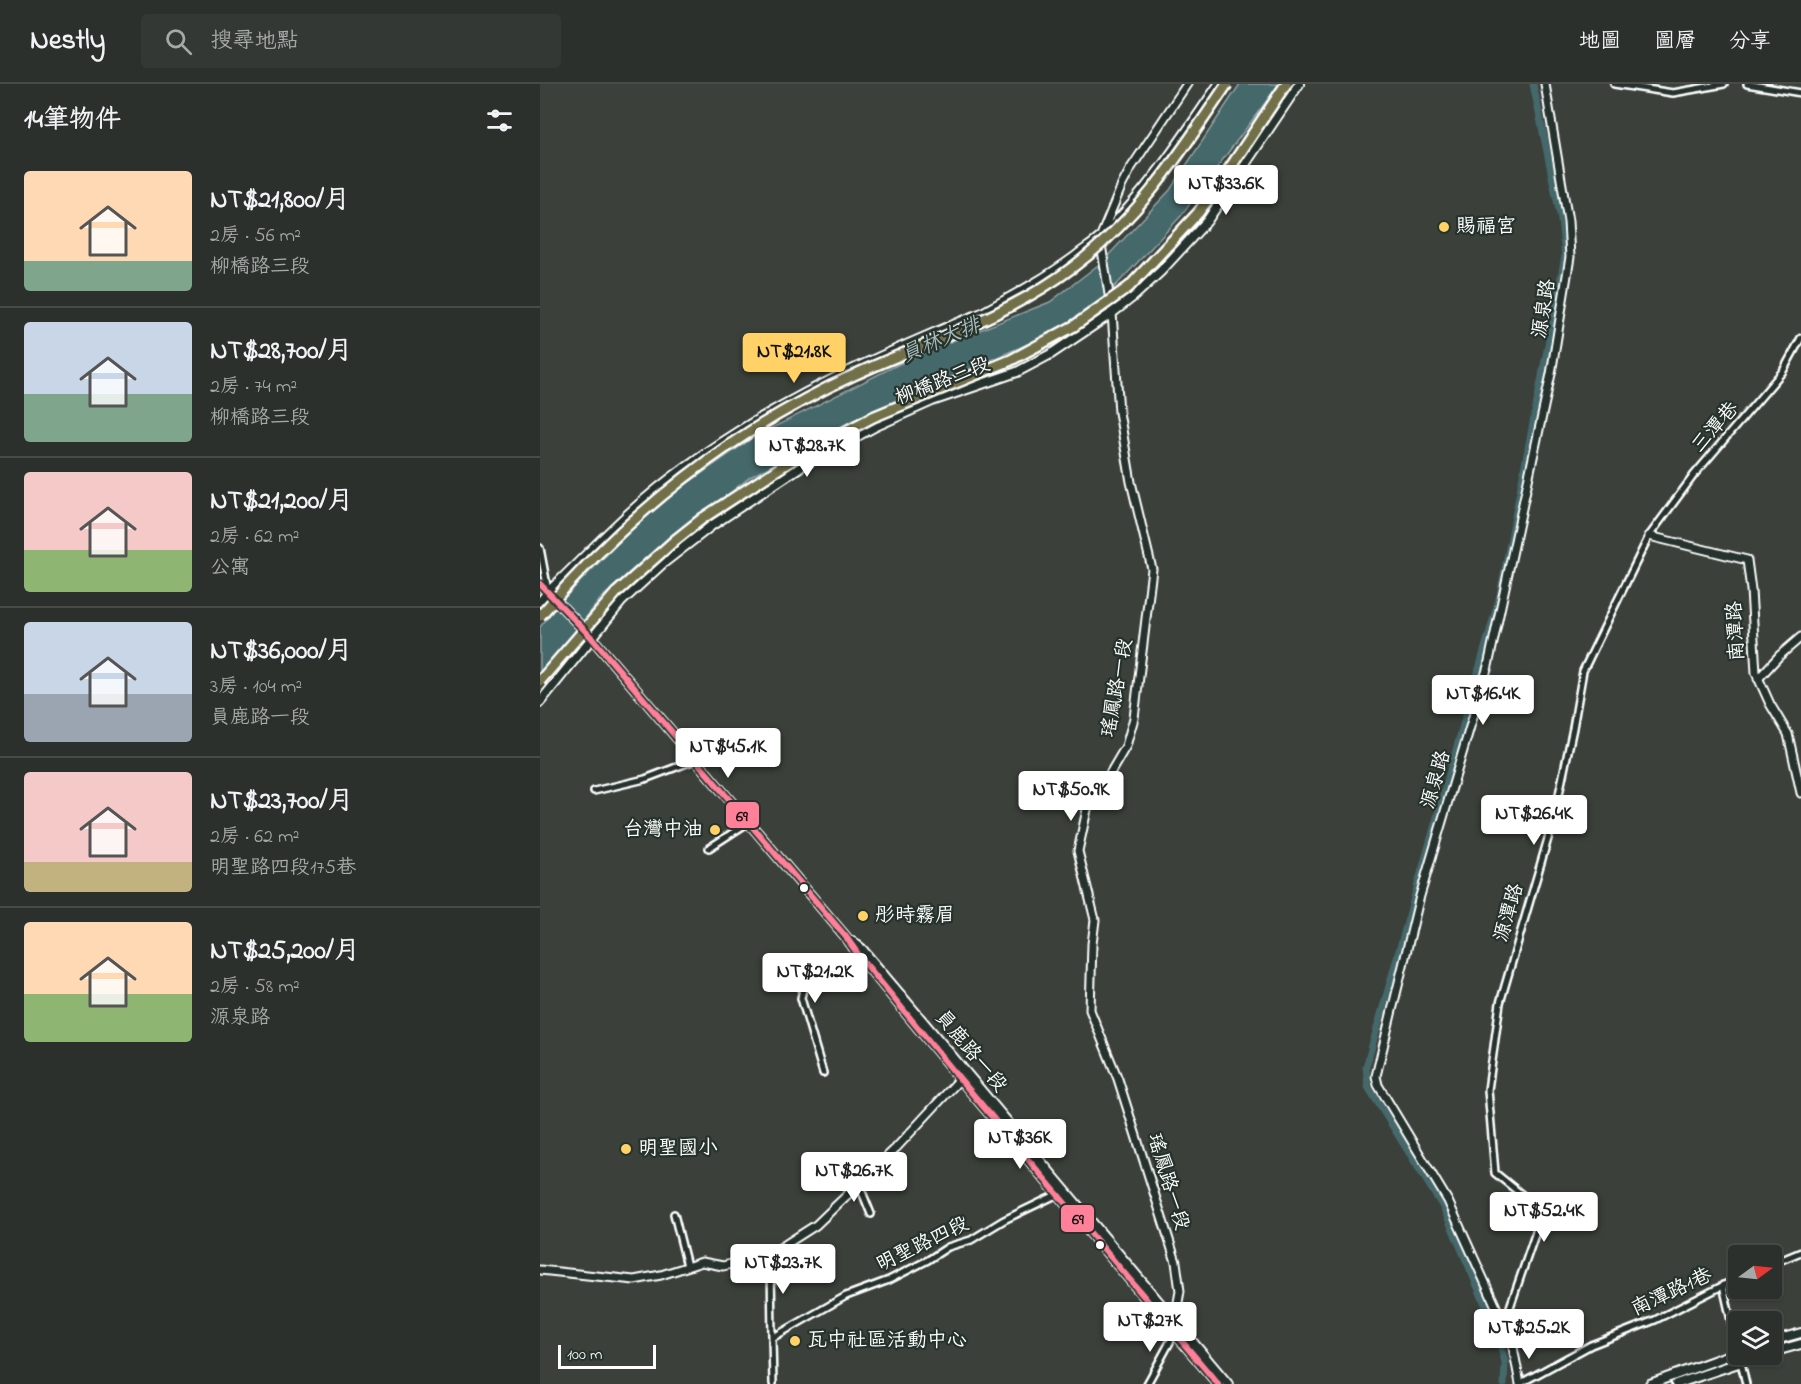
<!DOCTYPE html>
<html lang="zh-TW">
<head>
<meta charset="utf-8">
<style>
	:root { --surface:#2c302c; --page:#343834; --text:#f1f3f6; --muted:#a6a9a9; --line:#484b48; --accent:#ffd166 }
	body { margin:0; font-family:"Indie Flower","LXGW WenKai TC",sans-serif; background:var(--page); color:var(--text); height:100vh; display:flex; flex-direction:column; font-size:22px; white-space:nowrap }
	* { box-sizing:border-box; margin:0 }
	p { font-size:20px; color:var(--muted) }
	.icon { flex:none; width:33px; height:33px; fill:none; stroke:currentColor; stroke-width:2; stroke-linecap:round; stroke-linejoin:round }
	.map { position:relative; flex:1; overflow:hidden }
	.sheet { display:flex; flex-direction:column; background:var(--surface); width:540px }
	.sheet>* { flex:none }
	.needle { width:39px; rotate:75deg }
	.fabs { position:absolute; left:1188px; top:1161px; display:grid; gap:12px }
	.fabs a { display:grid; place-items:center; width:54px; height:54px; border-radius:6px; background:var(--surface); box-shadow:0 2px 4px #0004,0 0 0 2px var(--line); font-size:30px }
	.scale { position:absolute; left:18px; bottom:15px; width:98px; box-sizing:border-box; padding-left:6px; border:3px solid #fff; border-top:0; font-size:16px; line-height:21px; white-space:nowrap; color:#fff; -webkit-text-stroke:4px #26332d; paint-order:stroke }
	.price { position:absolute; translate:-50% -51px; padding:0 14px; border-radius:6px; background:#fff; color:#222; font-size:20px; line-height:39px; filter:drop-shadow(0 2px 3px #0008) }
	.price::after { content:''; position:absolute; left:50%; top:36px; width:18px; height:14px; margin-left:-9px; background:inherit; clip-path:polygon(0 0,100% 0,50% 100%) }
	.price.active { background:var(--accent); color:#111 }
	ul { padding:0; list-style:none }
	li { display:flex; align-items:center; gap:18px; height:150px; padding:0 24px }
	li+li { border-top:2px solid var(--line) }
	li span { display:grid; place-items:center; flex:none; width:168px; height:120px; border-radius:6px; color:#555 }
	li>.icon { margin-inline-start:auto }
	span .icon { width:72px; height:72px; fill:#fffc; stroke-width:1 }
	li b { font-size:26px }
	h2 { display:flex; justify-content:space-between; align-items:center; height:72px; padding:0 24px; font-size:26px }
	header { display:flex; align-items:center; gap:36px; box-sizing:border-box; height:84px; padding:0 30px; background:var(--surface); border-bottom:2px solid var(--line) }
	header strong { font-size:28px }
	nav { display:flex; gap:33px; margin-inline-start:auto; font-size:21px }
	.search { width:420px; height:54px; background:var(--page); display:flex; align-items:center; gap:15px; box-sizing:border-box; padding:0 21px; border-radius:6px; color:var(--muted); font-size:22px }
	main { display:flex; flex:1; min-height:0 }
	.map>svg:first-child { display:block }
</style>
</head>
<body>
<header>
<strong>Nestly</strong>
<div class="search"><svg class="icon" aria-label="search" viewBox="0 0 24 24"><circle cx="10" cy="10" r="6"/><path d="M15 15l6 6"/></svg>搜尋地點</div>
<nav><a>地圖</a><a>圖層</a><a>分享</a></nav>
</header>
<main>
<section class="sheet">
<h2>14筆物件<svg class="icon" aria-label="filters" viewBox="0 0 24 24"><path d="M4 7h16M4 17h16"/><circle cx="9" cy="7" r="2"/><circle cx="15" cy="17" r="2"/></svg></h2>
<ul>
<li><span style="background:linear-gradient(#ffd9b3 75%,#7fa58c 0)"><svg class="icon" aria-label="home" viewBox="0 0 24 24"><path d="M3 11l9-7 9 7M6 9v11h12V9"/></svg></span><div><b>NT$21,800/月</b><p>2房 · 56 m²</p><p>柳橋路三段</p></div></li>
<li><span style="background:linear-gradient(#c9d6e8 60%,#7fa58c 0)"><svg class="icon" aria-label="home" viewBox="0 0 24 24"><path d="M3 11l9-7 9 7M6 9v11h12V9"/></svg></span><div><b>NT$28,700/月</b><p>2房 · 74 m²</p><p>柳橋路三段</p></div></li>
<li><span style="background:linear-gradient(#f6c9c9 65%,#8fb573 0)"><svg class="icon" aria-label="home" viewBox="0 0 24 24"><path d="M3 11l9-7 9 7M6 9v11h12V9"/></svg></span><div><b>NT$21,200/月</b><p>2房 · 62 m²</p><p>公寓</p></div></li>
<li><span style="background:linear-gradient(#c9d6e8 60%,#9aa5b1 0)"><svg class="icon" aria-label="home" viewBox="0 0 24 24"><path d="M3 11l9-7 9 7M6 9v11h12V9"/></svg></span><div><b>NT$36,000/月</b><p>3房 · 104 m²</p><p>員鹿路一段</p></div></li>
<li><span style="background:linear-gradient(#f6c9c9 75%,#c2b280 0)"><svg class="icon" aria-label="home" viewBox="0 0 24 24"><path d="M3 11l9-7 9 7M6 9v11h12V9"/></svg></span><div><b>NT$23,700/月</b><p>2房 · 62 m²</p><p>明聖路四段175巷</p></div></li>
<li><span style="background:linear-gradient(#ffd9b3 60%,#8fb573 0)"><svg class="icon" aria-label="home" viewBox="0 0 24 24"><path d="M3 11l9-7 9 7M6 9v11h12V9"/></svg></span><div><b>NT$25,200/月</b><p>2房 · 58 m²</p><p>源泉路</p></div></li>
</ul>
</section>
<div class="map">
<svg width="1261" height="1300" viewBox="0 0 1261 1300">
	<rect width="100%" height="100%" fill="#3b403a"/>
	<filter id="ink" filterUnits="userSpaceOnUse"><feTurbulence type="fractalNoise" baseFrequency=".0167" numOctaves="2"/><feDisplacementMap in="SourceGraphic" scale="12" xChannelSelector="R" yChannelSelector="G"/><feConvolveMatrix kernelMatrix="1 2 1 2 8 2 1 2 1" color-interpolation-filters="sRGB"/></filter>
	<g filter="url(#ink)">
		<path fill="#45676b" stroke="#8fa4a6" stroke-width="1.5" d="M700,0H739L641,132L568,210L520,246L330,328L210,393L62,513L0,592V543L21,517L115,422L214,353L375,272L510,218L562,178L630,106Z"/>
		<g fill="none" stroke-linecap="round" stroke-linejoin="round">
			<path stroke="#45676b" stroke-width="7" d="M964,1300L965,1278L955,1243L904,1125L828,1003L826,983L960,511L1025,172L1021,136L993,0"/>
			<g stroke="#fff" stroke-width="10">
				<path id="minor" d="M1074,0L1133,9L1184,0
					M1207,0L1261,9
					M0,464L8,507
					M54,707L105,695L155,676
					M169,764L209,738
					M283,989L261,914L263,905L320,873
					M318,1098L331,1130
					M134,1130L147,1182
					M229,1171L231,1179L232,1254
					M1232,1180L1261,1168
					M1183,1201L1198,1268
					M972,1256L970,1223L1000,1136L996,1122L955,1089L948,1006L960,919L1014,734L1033,644L1043,587L1109,452L1154,391L1243,287L1261,254
					M1199,1270L1206,1300
					M981,1299L1051,1261L1115,1236L1198,1194
					M233,1300L232,1254L306,1212L349,1196L388,1176L408,1163L431,1156L464,1136L518,1110
					M607,1300L630,1258L634,1246"/>
			</g>
			<g stroke="#fff" stroke-width="11">
				<path id="tertiary" d="M1109,452L1207,476L1211,506L1216,589L1230,620L1248,650L1261,709
					M1218,595L1239,572L1261,553
					M0,1186L94,1196L121,1191L162,1178L183,1182L229,1171L276,1141L356,1064L420,995
					M634,1241L640,1207L636,1178L578,995L550,926L552,860L555,836L538,767L548,721L558,710L586,662L594,634L612,485L591,398L579,328L572,229L560,154L582,101L591,84L647,0
					M980,1300L972,1258L908,1117L838,1001L836,992L880,812L948,582L1011,290L1030,173L1028,137L1005,0"/>
			</g>
			<g stroke="#fff" stroke-width="12">
				<path id="secondary" d="M0,500L52,554L306,853L320,873L420,995L678,1300
					M0,518L8,508C40,478 70,445 104,416C204,331 322,278 442,229C475,211 506,194 536,172C544,165 554,160 562,152C608,107 643,53 679,0
					M0,618L82,517L122,480L171,442L260,383L336,342L392,317L477,288L511,270L572,229L594,212L621,187L667,137L759,0
					M312,857L322,865L688,1300
					M1232,1257L1261,1249
					M1232,1268L1261,1260
					M1110,1300L1198,1268
					M1136,1300L1225,1270"/>
			</g>
			<use href="#minor" stroke="#26332d" stroke-width="5"/>
			<use href="#tertiary" stroke="#26332d" stroke-width="7"/>
			<use href="#secondary" stroke="#26332d" stroke-width="8"/>
			<g stroke="#fff" stroke-width="14" stroke-linecap="butt">
				<path id="trunk-bridge" d="M0,532C86,431 193,346 314,291C388,257 467,233 533,183C601,132 640,69 687,0
					M0,597L76,509L134,457L163,434L255,374L333,333L471,276L534,242L589,203L658,129L682,96L746,0"/>
			</g>
			<use href="#trunk-bridge" stroke="#716f4a" stroke-width="9"/>
			<g stroke="#26332d" stroke-width="10">
				<path id="bus-1" d="M0,500L52,554L306,853L320,873L420,995L678,1300"/>
			</g>
			<use href="#bus-1" stroke="#ff8098" stroke-width="6"/>
		</g>
	</g>
	<g fill="#ffd166" stroke="#26332d" stroke-width="2">
		<circle cx="904" cy="143" r="6"/>
		<circle cx="175" cy="746" r="6"/>
		<circle cx="323" cy="832" r="6"/>
		<circle cx="86" cy="1065" r="6"/>
		<circle cx="255" cy="1257" r="6"/>
	</g>
	<g fill="#fff" stroke="#26332d" stroke-width="2">
		<circle cx="264" cy="804" r="5"/>
		<circle cx="560" cy="1161" r="5"/>
	</g>
	<g text-anchor="middle" dominant-baseline="central" stroke-width="4.5" stroke-linejoin="round" paint-order="stroke">
		<g font-size="20" fill="#fff" stroke="#26332d" text-anchor="start">
			<text x="916" y="143">賜福宮</text>
			<text x="163" y="746" text-anchor="end">台灣中油</text>
			<text x="335" y="832">彤時霧眉</text>
			<text x="98" y="1065">明聖國小</text>
			<text x="267" y="1257">瓦中社區活動中心</text>
		</g>
		<g font-size="20" fill="#fff" stroke="#26332d">
			<text transform="translate(1005 225) rotate(-81)">源泉路</text>
			<text transform="translate(403 298) rotate(-21)">柳橋路三段</text>
			<text transform="translate(1176 344) rotate(-49)">三潭巷</text>
			<text transform="translate(1197 547) rotate(-93)">南潭路</text>
			<text transform="translate(578 604) rotate(-80)">瑤鳳路一段</text>
			<text transform="translate(897 696) rotate(-74)">源泉路</text>
			<text transform="translate(970 829) rotate(-74)">源潭路</text>
			<text transform="translate(430 968) rotate(50)">員鹿路一段</text>
			<text transform="translate(627 1098) rotate(73)">瑤鳳路一段</text>
			<text transform="translate(383 1161) rotate(-26)">明聖路四段</text>
			<text transform="translate(1132 1209) rotate(-25)">南潭路1巷</text>
		</g>
		<g font-size="21" font-style="italic" fill="#abbbbc" stroke="#26332d">
			<text transform="translate(401 257) rotate(-23)">員林大排</text>
		</g>
	</g>
	<g stroke="#26332d" stroke-width="2">
		<rect x="185" y="717" width="35" height="28" rx="6" fill="#ff8098"/>
		<rect x="520" y="1120" width="35" height="29" rx="6" fill="#ff8098"/>
	</g>
	<g font-size="16" text-anchor="middle" font-weight="bold" fill="#111">
		<text x="202" y="737">69</text>
		<text x="538" y="1140">69</text>
	</g>
</svg>
<div class="fabs">
<a><svg class="needle" viewBox="-14 -14 28 28"><path d="M0-13l5 13h-10z" fill="#e53935"/><path d="M0 13l5-13h-10z" fill="#a6a9a9"/></svg></a>
<a><svg class="icon" aria-label="layers" viewBox="0 0 24 24"><path d="M12 4l9 5-9 5-9-5zM3 14l9 5 9-5"/></svg></a>
</div>
<div class="scale">100 m</div>
<b class="price" style="left:686px;top:132px">NT$33.6K</b>
<b class="price active" style="left:254px;top:300px">NT$21.8K</b>
<b class="price" style="left:267px;top:394px">NT$28.7K</b>
<b class="price" style="left:943px;top:642px">NT$16.4K</b>
<b class="price" style="left:188px;top:695px">NT$45.1K</b>
<b class="price" style="left:531px;top:738px">NT$50.9K</b>
<b class="price" style="left:994px;top:762px">NT$26.4K</b>
<b class="price" style="left:275px;top:920px">NT$21.2K</b>
<b class="price" style="left:480px;top:1086px">NT$36K</b>
<b class="price" style="left:314px;top:1119px">NT$26.7K</b>
<b class="price" style="left:1004px;top:1159px">NT$52.4K</b>
<b class="price" style="left:243px;top:1211px">NT$23.7K</b>
<b class="price" style="left:610px;top:1269px">NT$27K</b>
<b class="price" style="left:989px;top:1276px">NT$25.2K</b>
</div>
</main>
</body>
</html>
